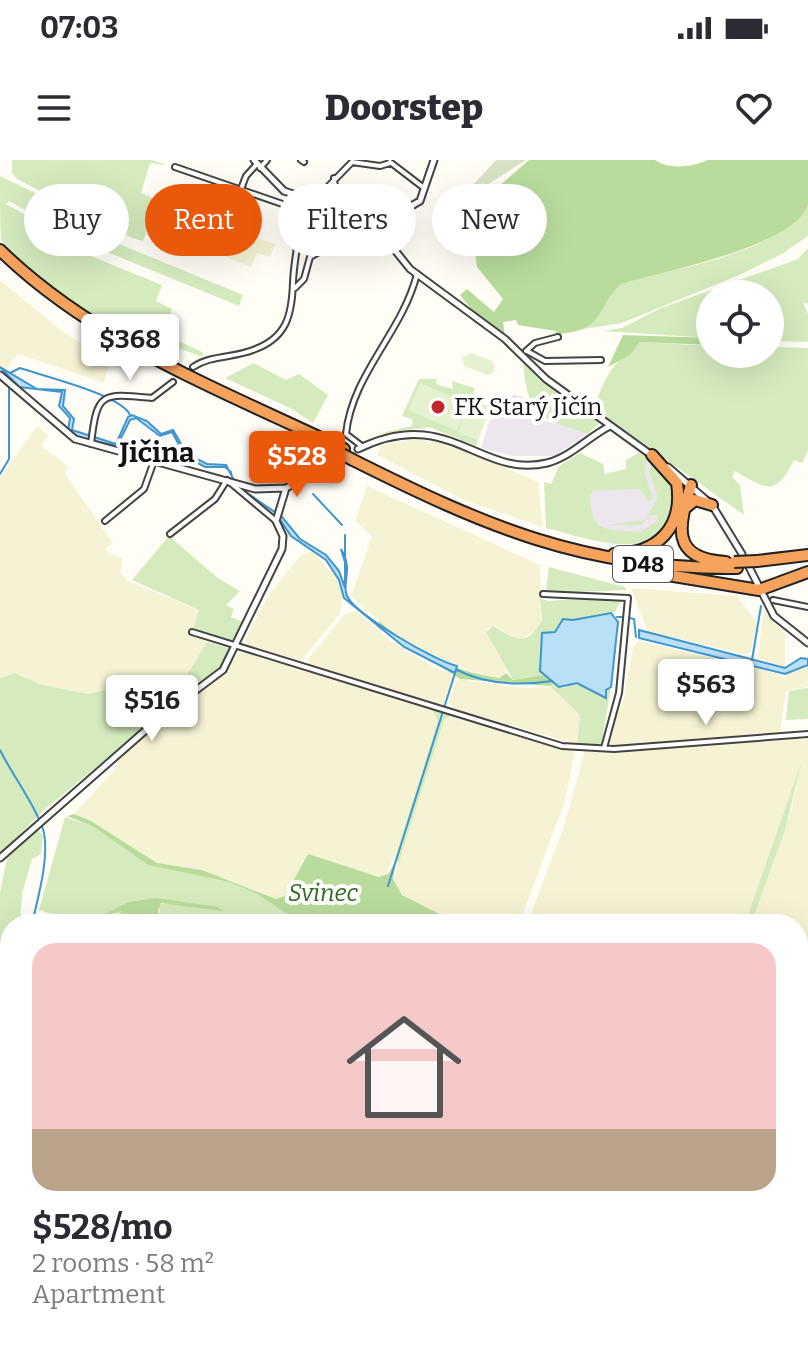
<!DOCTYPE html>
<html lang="en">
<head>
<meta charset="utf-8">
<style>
	:root { --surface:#fff; --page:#f7f7f7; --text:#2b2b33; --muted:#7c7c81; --accent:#ea580c }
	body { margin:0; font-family:Bitter,serif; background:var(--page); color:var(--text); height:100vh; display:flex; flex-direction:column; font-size:30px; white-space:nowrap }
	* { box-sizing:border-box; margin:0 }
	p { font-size:26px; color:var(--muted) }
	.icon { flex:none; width:44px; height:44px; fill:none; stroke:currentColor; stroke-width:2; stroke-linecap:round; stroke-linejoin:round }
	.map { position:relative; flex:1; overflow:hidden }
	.sheet { position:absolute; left:0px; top:754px; width:808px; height:440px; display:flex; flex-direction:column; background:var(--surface); border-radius:32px 32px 0 0; box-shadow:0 8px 32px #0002 }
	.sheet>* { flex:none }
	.top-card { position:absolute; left:24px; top:24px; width:760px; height:72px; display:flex; gap:16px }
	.controls { position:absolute; left:696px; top:120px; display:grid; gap:16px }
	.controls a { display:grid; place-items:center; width:88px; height:88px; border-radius:50%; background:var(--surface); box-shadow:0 8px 32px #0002; font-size:40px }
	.price { position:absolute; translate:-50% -68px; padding:0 18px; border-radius:8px; background:#fff; color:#222; font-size:26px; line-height:52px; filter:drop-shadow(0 2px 4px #0008) }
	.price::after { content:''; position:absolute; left:50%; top:48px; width:24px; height:18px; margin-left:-12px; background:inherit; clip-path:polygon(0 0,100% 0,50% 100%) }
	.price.active { background:var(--accent); color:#fff }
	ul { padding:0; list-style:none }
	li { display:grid; align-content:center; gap:16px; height:424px; padding:0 32px }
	li span { display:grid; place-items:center; height:248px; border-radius:24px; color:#555 }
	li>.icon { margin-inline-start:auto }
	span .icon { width:144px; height:144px; fill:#fffc; stroke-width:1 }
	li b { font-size:34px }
	.pill { padding:0 28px; border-radius:36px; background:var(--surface); box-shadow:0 8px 32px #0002; font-size:28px; line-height:72px }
	.pill.active { background:var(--accent); color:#fff }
	.status { display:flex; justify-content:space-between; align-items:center; height:56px; padding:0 40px; background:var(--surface); direction:ltr }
	.status svg { height:22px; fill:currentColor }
	header { display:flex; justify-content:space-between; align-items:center; height:104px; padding:0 32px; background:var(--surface); font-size:36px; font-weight:800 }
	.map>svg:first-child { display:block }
</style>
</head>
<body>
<div class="status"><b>07:03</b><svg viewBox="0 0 49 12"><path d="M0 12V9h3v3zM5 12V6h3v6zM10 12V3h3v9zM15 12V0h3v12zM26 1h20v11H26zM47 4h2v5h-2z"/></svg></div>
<header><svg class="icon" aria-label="menu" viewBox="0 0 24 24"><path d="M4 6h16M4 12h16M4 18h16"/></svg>Doorstep<svg class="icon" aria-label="heart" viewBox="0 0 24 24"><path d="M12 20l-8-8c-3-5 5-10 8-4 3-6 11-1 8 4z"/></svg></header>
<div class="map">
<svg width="808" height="1194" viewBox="0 0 808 1194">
	<rect width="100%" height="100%" fill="#fffdf5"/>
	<path fill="#eee6ef" d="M514,234L527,239L542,260L588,274L555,296H513L481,288L489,262Z
		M647,297L655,310L674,329L646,382L634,385L613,382L550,368V335L631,316Z"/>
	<path fill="#f6f3d4" d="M155,44L242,80L244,74L238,72L245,50L263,58L255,77L275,84L270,97L257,93L251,107L195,84L198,76L151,56Z
		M0,120L59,169L109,201L104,223L18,194L6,209L0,207Z
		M37,266L48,275L42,286L68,307L65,314L113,383L106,388L109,394L122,398L121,413L128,421L199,450L192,474L207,482L187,513L191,524L171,535L139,536L110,530L88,534L43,525L14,513L0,518V318Z
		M414,279L448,283L538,322L543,367L466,341L377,295L381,285Z
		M367,326L540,405L541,461L536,470L522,479H515L494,466L486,470L506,508L504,517H489L437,499L394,474L351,436L372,376L355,361Z
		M312,392L336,417L343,437L340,454L301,501L248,485L245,479L270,433L301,395Z
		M631,428L737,436L757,463L751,492L746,494L648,472Z
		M357,451L388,479L435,508L451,513L453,522L444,546L308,504L309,498L344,455Z
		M766,453L785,473V508L758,498L763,454Z
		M638,481L732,502L778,514L785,519L786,514L808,505V527L786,531L780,572L609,586L608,576L624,538L633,487Z
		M240,492L351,524L433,551L438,555L437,572L402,679L385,717L349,710L308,694L285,736L276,739L202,710L157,703L91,661L74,654L118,606L115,598L218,518Z
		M460,519L521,528L552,527L580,555L577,584L453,549L449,543L455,523Z
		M446,556L575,592L564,644L519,764H459L415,744L395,728L393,718Z
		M798,577L803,581L808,578V800L798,829V764H751L792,648L801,601L771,697L745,764H527L563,669L585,591Z
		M808,873V1058L798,1052V901Z"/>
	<path fill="#d5ebbd" d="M12,0H151L167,5L150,3L141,33L156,39L151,57L168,64L163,74L148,67L143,81L132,78L17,19L12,13Z
		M0,16L98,64L95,72L63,57L51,64L9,41L6,44L83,87L88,95L162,125L156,141L172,149L164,174L204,193L202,197L163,182L159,189C118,169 20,119 1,79C0,63 0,34 0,16Z
		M808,43V76L782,94L739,115L622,163L577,170C601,162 602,136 622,124C674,107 781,95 808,43Z
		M95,74L243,135L239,146L90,85Z
		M808,88V144L803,142L808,154V182L770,181V134H710V178L603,171L622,168L661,148L798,99Z
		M641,182L710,186V194H770V187L808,188V291L802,303L794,300C775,338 766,329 735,311L732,317L740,325L744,355L594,248C608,210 611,206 641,182Z
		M254,203L286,220L299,214L328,235L313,263L290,248L225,218Z
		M523,203L542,222L599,263L588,274C539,259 528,257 523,203Z
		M419,219H437L436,224L453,229L452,221L475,228L459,272L478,280L476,286L429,267L373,275L412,266L413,260L402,256Z
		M640,292L647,297L645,313L653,340L648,341L639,329L593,331L590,335C591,374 604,369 640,372L656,362L658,355H650L641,365H606L645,360L658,337L649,312L651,304L674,329C673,338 674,352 669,360C647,404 582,376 546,368L544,322L551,324L559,306L580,293L603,304L605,314L626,309V300Z
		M169,376L218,418L240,431L226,445L234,449L231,457L243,462L234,481L193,469L199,450L132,420Z
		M549,407L625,427L627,430L551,433L546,430Z
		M624,436L615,452C607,453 598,458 590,458C555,458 549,479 540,511L544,515L513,520L486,472L493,466C515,479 526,489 542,460L540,438L547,441Z
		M207,482L228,488L230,494L214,514L197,523L186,516Z
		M14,513L43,525L88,534L117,528L139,536H164L191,524L196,525L43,651L0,694V518Z
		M554,523L564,528C577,520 584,526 595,533L611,527L601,587L577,584L580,555L550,526Z
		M808,528V559L786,560L789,531Z
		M389,534L487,567L451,556L445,558L399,702L394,701L438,561L433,551Z
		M802,600L785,670L751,764H745Z
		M65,657L92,666L148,705L229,722L255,733L303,764H163L207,762L160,759L159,744H172C142,733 122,743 98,761L121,751L120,764H88L89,759L62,757L39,750Z
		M38,669L43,676L41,694L32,699L22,734L20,764H10V872L0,891V732L7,698Z
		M808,800V873L798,901V829Z
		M808,1088V1139L798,1160V1106Z
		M208,1184H291L268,1194H211Z
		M432,1184H578L624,1194H455Z"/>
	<path fill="#b9dc9c" d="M529,0H655C669,10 693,7 708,0H808C808,13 808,31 808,44C796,87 662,111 622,124C606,134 605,153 591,164C582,172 566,173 554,175L556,171L518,165L516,160L503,162L505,175L473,151L460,135L467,129L494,152L503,139L477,107L474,83L455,64Z
		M623,175L710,178V185L640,182L630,195L608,207Z
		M379,461C411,489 456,513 500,518L506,513L513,520L544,515L554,523L550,526L460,519L378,468Z
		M74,654L91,661L157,703L202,710L276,739L285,736L308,694L379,717L388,714L396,700L393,719L402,735L459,764H303L255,733L229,722L148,705L92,666L67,656Z
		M156,738L218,747L223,751L161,743L158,750L160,759L217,763L120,764L121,751L96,759L128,742Z
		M10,872L9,901L10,1156L0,1118V891Z
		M798,1052L808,1058V1088L798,1106Z
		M808,1139V1194H781L786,1184H798V1160Z
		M376,1184H432L455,1194H406Z
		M594,1184H756L751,1194H629Z"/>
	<path fill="#d9e3c4" d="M496,0H526L479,30L473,25Z"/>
	<path fill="#e6f2cf" d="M471,193L492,201L495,206L493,213L487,215L464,206L462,197Z
		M420,223L468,243L457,271L408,250Z
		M471,240L491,247L478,280L459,273Z"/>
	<path fill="#b9e0f7" stroke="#3f96cf" stroke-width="2" d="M0,207L37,229L65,230L63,246L74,259L72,270L116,284L128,257L132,255L147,261L161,274L173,270L187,294L207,304L226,305L237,326L282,357L300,379L326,395L339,411L344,425L347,409L341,389C354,410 341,424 347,436C356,455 435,501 457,506L455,513L404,487L344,438L339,420L326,400L291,376L279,358L261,349L233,324L231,312L225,307H205L185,296L172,272L160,276L136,258L130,260L117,286L78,277L68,271L70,258L59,246L62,232L19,227Z
		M611,453L618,462L611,527L606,530V538L577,523L559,527L540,511L542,473L555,472L563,459L573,460Z
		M639,470L785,508L801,498L808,499V505L785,514L639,478Z"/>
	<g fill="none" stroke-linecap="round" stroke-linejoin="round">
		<path stroke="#3f96cf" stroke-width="2" d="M10,213L20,208C43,216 122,235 130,255
			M0,314L9,299V227
			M313,334L342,365
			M345,375V424
			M617,457H622
			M629,458L634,459L636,477
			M752,500L761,446
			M457,510C487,525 519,526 552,521
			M0,590C10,611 40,653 44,673C49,700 38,737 32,764
			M388,726L456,510
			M8,939L6,901L10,890"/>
		<g stroke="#444" stroke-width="8">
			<path id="minor" d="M301,0L304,2
				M390,2L424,28
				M175,7L294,48L315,40L352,2L380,6L390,3
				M260,8L267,0
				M241,29L246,16L257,4
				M328,42L335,27L334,18
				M454,64L456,58
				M304,68L313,93
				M295,128L304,119L310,97L339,81L363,58
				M526,191L535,183L558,177
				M527,191L545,201L601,200
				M193,207C211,195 233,198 253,190C287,178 292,155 293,122C294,97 301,73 301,47
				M91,284C97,232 101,233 152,238L173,222
				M363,287L346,274C352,214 402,173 417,114
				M129,294L132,287L173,289L180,294L174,306
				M105,361L144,329L154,301
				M170,374L215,339L227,320L276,361
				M543,434L628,438L619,533L604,588
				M773,440L808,447
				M192,472L562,586L614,589L808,574
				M174,1184L192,1194
				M586,1184L627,1194
				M133,1194L137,1184"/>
		</g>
		<g stroke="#444" stroke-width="9">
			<path id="tertiary" d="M254,0L284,31L370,59L410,109L505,179L546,219L650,294
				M378,65L420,41L434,0
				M0,215L75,279L255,329L286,328L345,297
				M358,289C449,244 479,319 547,303C571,297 588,277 610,266
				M668,307L712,345L742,394
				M747,403L774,456L808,483
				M0,698L163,555L223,510L282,389L283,376L276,361L286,328
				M0,1123L10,1158
				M23,1184L28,1194"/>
		</g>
		<g stroke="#222" stroke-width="14">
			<path id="motorway" d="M0,90C95,183 226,232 344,289
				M353,300C485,366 585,410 737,408
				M691,325C679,365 669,399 726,402
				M684,349L695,340L712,345
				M614,394C657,394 684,368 677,323L652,295
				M757,401L808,395
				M625,408L759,430L808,412"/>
		</g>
		<use href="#minor" stroke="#fff" stroke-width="4"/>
		<use href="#tertiary" stroke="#fff" stroke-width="5"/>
		<use href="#motorway" stroke="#f5a25d" stroke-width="10"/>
		<g stroke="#222" stroke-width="14" stroke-linecap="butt">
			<path id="motorway-bridge" d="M338,292L353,300
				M734,402L757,401"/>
		</g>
		<use href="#motorway-bridge" stroke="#f5a25d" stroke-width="10"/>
	</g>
	<circle fill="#c4262e" stroke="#fff" stroke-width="3" cx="438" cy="247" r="8"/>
	<g text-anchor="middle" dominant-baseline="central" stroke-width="8" stroke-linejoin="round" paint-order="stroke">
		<rect fill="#fff" stroke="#585858" stroke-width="2" x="613" y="386" width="60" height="36" rx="6"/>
		<g font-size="22" font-weight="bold" fill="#111">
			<text x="643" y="404">D48</text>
		</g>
		<g font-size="24" fill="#111" stroke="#fff" text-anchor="start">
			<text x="454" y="247">FK Starý Jičín</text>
		</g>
		<g font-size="24" font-style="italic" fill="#2f6b1f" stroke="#fff">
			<text x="323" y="733">Svinec</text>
		</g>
		<g font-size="28" font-weight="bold" fill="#111" stroke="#fff">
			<text x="157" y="292">Jičina</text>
		</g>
	</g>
</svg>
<div class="controls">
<a><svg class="icon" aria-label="locate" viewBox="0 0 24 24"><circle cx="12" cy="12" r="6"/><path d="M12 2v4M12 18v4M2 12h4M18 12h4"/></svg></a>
</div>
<b class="price" style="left:130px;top:222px">$368</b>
<b class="price active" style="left:297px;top:339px">$528</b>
<b class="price" style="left:706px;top:567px">$563</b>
<b class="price" style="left:152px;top:583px">$516</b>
<div class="top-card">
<a class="pill">Buy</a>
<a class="pill active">Rent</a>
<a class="pill">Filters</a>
<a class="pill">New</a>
</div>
<section class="sheet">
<ul>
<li><span style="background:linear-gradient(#f6c9c9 75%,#b9a48a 0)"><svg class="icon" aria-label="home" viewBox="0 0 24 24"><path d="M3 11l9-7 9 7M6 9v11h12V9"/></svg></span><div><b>$528/mo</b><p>2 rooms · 58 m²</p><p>Apartment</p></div></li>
</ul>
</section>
</div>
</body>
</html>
